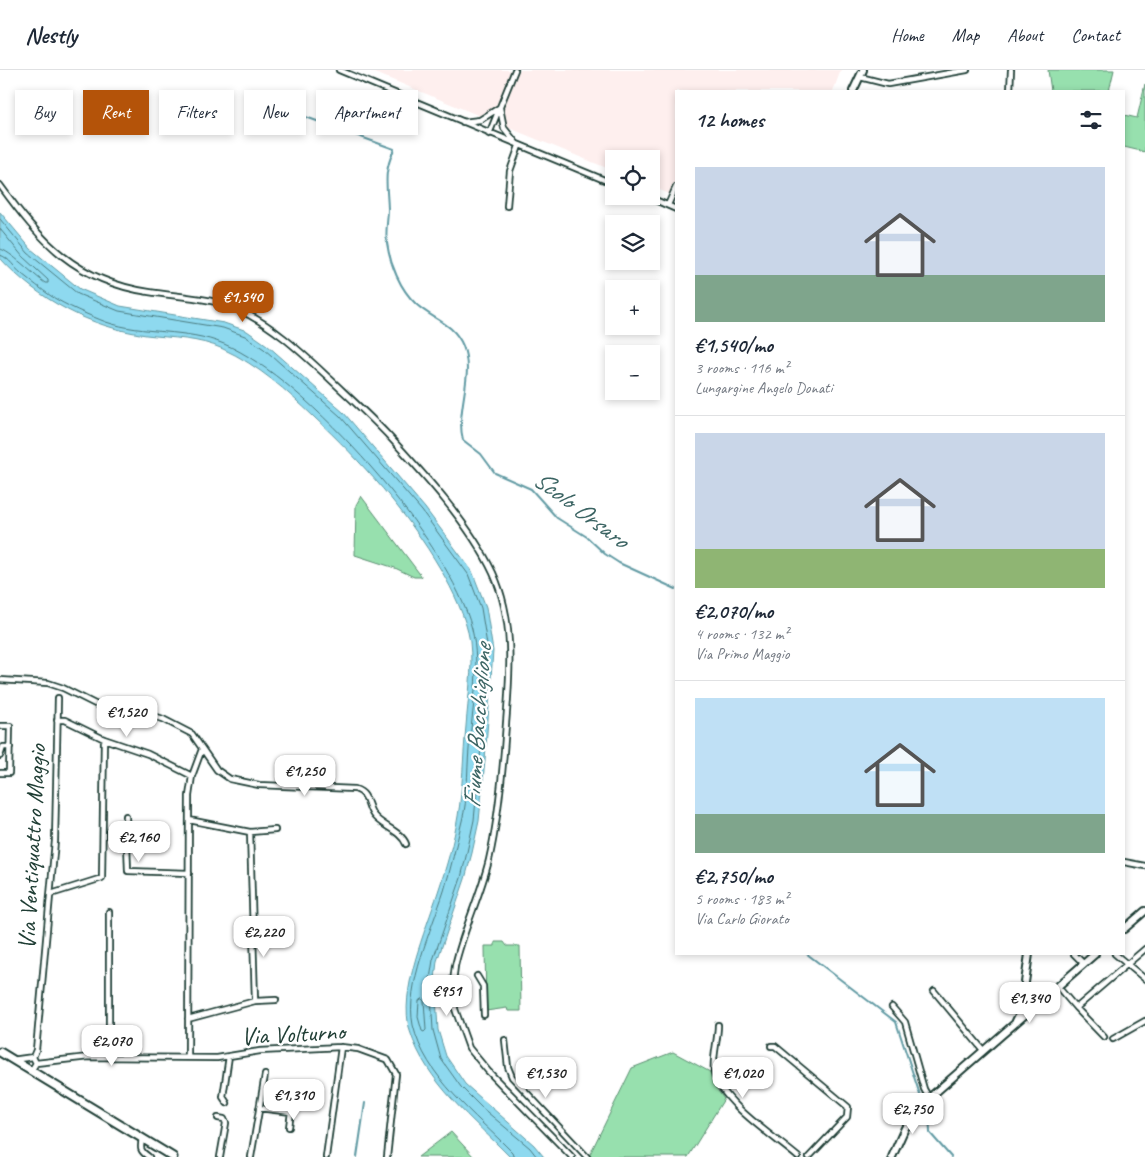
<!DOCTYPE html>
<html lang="en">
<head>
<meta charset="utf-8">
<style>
	:root { --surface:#fff; --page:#f6f6f7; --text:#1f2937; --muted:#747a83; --line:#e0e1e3; --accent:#b45309 }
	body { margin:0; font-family:Caveat,sans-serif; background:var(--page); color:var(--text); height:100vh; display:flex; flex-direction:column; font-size:19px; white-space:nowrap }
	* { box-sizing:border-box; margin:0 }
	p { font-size:16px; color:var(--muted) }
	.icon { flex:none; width:28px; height:28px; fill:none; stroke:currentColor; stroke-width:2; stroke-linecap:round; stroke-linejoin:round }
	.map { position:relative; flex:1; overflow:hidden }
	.side { position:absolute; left:675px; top:20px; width:450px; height:865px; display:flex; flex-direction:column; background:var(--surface); border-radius:0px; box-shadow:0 2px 8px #0003 }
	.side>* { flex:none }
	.top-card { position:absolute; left:15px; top:20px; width:475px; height:45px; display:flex; gap:10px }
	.controls { position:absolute; left:605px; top:80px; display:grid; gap:10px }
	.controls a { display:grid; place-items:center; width:55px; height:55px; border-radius:0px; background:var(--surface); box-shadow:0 2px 8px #0003; font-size:25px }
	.price { position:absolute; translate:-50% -42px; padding:0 11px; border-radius:10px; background:#fff; color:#222; font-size:16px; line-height:32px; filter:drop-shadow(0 1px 2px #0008) }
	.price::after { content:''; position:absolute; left:50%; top:30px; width:15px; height:11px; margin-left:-8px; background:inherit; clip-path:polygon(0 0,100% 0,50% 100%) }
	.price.on { background:var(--accent); color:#fff }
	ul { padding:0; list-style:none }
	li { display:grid; align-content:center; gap:10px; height:265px; padding:0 20px }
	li+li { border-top:1px solid var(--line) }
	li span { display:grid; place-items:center; height:155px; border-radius:0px; color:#555 }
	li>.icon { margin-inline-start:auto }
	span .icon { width:90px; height:90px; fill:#fffc; stroke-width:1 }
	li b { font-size:21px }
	h2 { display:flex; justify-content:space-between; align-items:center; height:60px; padding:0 20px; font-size:21px }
	.chip { padding:0 18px; border-radius:0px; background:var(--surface); box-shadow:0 2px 8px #0003; font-size:18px; line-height:45px }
	.chip.on { background:var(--accent); color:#fff }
	header { display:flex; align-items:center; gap:30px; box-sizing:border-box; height:70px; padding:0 25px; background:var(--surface); border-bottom:1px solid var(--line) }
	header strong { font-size:24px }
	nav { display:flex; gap:28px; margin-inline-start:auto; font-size:18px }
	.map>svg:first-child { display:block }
</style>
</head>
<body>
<header>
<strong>Nestly</strong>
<nav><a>Home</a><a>Map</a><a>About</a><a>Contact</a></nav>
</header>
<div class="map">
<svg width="1145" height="1087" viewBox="0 0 1145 1087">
	<rect width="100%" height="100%" fill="#fff"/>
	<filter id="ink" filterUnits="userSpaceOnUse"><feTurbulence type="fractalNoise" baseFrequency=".02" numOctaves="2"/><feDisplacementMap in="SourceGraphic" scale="10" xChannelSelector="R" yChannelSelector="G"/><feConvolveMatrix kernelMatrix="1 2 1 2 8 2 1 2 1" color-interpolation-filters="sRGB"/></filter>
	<g filter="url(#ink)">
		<path fill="#feefee" d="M368,0H841L833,21H676V127L651,116V89H614V101Z"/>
		<path fill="#97e0ae" stroke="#5b8e71" d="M1048,0H1114L1109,21H1051Z
			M1145,14V82L1124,77V45L1137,48Z
			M361,426L422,507H414L395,498L355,485L356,435Z
			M495,872H504L507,876H520L521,941H508L507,938L486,941L485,876H495Z
			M673,982L710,1002L713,1014L724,1029L688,1087H591L589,1086L632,998Z
			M451,1062L474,1087H418Z"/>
		<path fill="#8ed9ef" stroke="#629ba4" d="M0,142L31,179L80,219L120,236L224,253L247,261L267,275L344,343L425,438L472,501L486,537L493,581L485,690L479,751L472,783L465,809L437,891L435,909L438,960L446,986L465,1014L534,1075L544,1087H510C474,1050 426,1013 410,961C398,922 426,860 438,822C446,798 454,771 458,746C463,717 463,686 466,656C468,629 473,599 470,572C466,547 453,521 441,500C407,442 362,392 314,347C287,321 258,295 223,279C199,268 172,268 146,265C90,257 38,230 0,188Z"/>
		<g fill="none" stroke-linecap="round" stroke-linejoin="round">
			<path stroke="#4b7b7f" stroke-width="1" d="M0,149L28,183L78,224L119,241L223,258L245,266L264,279L340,346L422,441L468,504L481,538L488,581L480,689L474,750L467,782L461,808L433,890L430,909L433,960L441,989L461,1017L481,1037L530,1078L537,1087
				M0,159L23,187L48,210V213H45C35,206 9,180 0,179
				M0,185C10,188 14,198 22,204C32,212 41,219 51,226C67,236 88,245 106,252C144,265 186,258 224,274C306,308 451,473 472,559C481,598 472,641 469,679C467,703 468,728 462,751C456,775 451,798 444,821C432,858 405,916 413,955C425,1007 476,1045 512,1082L514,1087
				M422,929L424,931L426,960L424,962L422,961L418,947L419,931Z"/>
			<path stroke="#629ba4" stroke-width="2" d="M259,30L394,79C383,105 387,112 388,139C388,150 385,162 387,173C390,194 400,219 416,234C433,250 453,252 463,276C475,306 455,340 463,370L481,384L495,403L531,419L557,448L587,467L605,484L619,493L676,519
				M807,884L896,952L920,1025L929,1040L930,1063L951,1087
				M357,1087L365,1033"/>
			<g stroke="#1f3d34" stroke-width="8">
				<path id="street" d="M339,0L614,114
					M860,7L888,14L967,0
					M1010,21L1011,0
					M500,38L504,58L516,73
					M463,52L480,50L499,38
					M489,64L515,0
					M0,115C41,172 76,211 149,222C179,227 209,227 237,239C273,255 301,282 330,309C349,327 369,345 387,364C423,403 470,454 493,503C515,551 510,603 506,654C503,700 499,746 489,790C480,827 463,860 455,896L453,912L455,939L469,978L488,1001L572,1087
					M646,126L676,139
					M668,135L676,117
					M507,136L510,101L519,76
					M0,610L48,613L63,618L111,642L151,645L163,649L192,664L217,700L230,709L259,715L355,719C370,724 366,736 374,746C383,757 401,761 406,774
					M57,650H65L104,669L148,684L192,706
					M0,656H10L9,703H0
					M0,686L3,677H10
					M126,746L128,801L189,803
					M189,750L250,762L275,760
					M1124,792L1145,796
					M51,824L102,808L104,669
					M1074,884L1084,894
					M1115,884L1145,909
					M477,906L483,916L484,945
					M1058,917L1076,938L1145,879
					M934,921L983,980
					M255,931L276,930
					M892,937L905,952L924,1019L929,1028
					M1076,938L1104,967
					M188,949L255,931L250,762
					M718,955C718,969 712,990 714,1001C720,1032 775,1067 798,1087
					M1113,969L1145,951
					M505,970L508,997L512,1007L587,1087
					M771,976H775L848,1037L847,1047L809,1087
					M109,987V842
					M188,987L189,726L192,706L202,679
					M12,990L33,987
					M36,993L33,987L36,980L55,771L58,628
					M31,1001L36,993L89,987L217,988L260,981L341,977L358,979L388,990L396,1004L387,1087
					M227,1033L223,1027L229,986
					M259,1038L291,1042L294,1019
					M218,1048L224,1049L226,1053L220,1087
					M289,1057L291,1042
					M142,1068C140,1079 140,1081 149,1087
					M251,1087L265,1005
					M326,1087L341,977"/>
			</g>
			<g stroke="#1f3d34" stroke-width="10">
				<path id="secondary" d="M853,21L863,0
					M1124,859L1145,841
					M1016,951L1021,941L1029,884
					M892,1087L905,1058L929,1028L1095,884"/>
			</g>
			<g stroke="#1f3d34" stroke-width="11">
				<path id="primary" d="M0,982L173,1087"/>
			</g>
			<use href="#street" stroke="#fff" stroke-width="4.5"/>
			<use href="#secondary" stroke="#fff" stroke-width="6"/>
			<use href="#primary" stroke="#fff" stroke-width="7"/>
		</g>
	</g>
	<g text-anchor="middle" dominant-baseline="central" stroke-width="4.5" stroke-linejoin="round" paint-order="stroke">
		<g font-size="25" fill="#1f3d34" stroke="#fff">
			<text transform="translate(32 777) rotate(-87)">Via Ventiquattro Maggio</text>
			<text transform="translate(293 964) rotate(-3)">Via Volturno</text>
		</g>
		<g font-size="26" font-style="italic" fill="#3b6463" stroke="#fff">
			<text transform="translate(581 439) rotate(37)">Scolo Orsaro</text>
			<text transform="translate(477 656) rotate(-86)">Fiume Bacchiglione</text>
		</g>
	</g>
</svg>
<div class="controls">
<a><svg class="icon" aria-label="locate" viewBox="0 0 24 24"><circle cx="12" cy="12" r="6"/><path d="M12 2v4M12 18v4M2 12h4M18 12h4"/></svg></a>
<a><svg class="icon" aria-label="layers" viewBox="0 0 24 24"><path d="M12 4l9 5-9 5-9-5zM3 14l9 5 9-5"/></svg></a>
<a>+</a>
<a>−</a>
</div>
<b class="price on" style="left:243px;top:253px">€1,540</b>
<b class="price" style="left:127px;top:668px">€1,520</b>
<b class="price" style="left:305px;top:727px">€1,250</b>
<b class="price" style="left:139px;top:793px">€2,160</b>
<b class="price" style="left:264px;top:888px">€2,220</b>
<b class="price" style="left:447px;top:947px">€951</b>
<b class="price" style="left:1030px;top:954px">€1,340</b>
<b class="price" style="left:112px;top:997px">€2,070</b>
<b class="price" style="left:546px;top:1029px">€1,530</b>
<b class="price" style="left:743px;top:1029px">€1,020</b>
<b class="price" style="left:294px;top:1051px">€1,310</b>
<b class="price" style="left:913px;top:1065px">€2,750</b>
<div class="top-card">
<a class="chip">Buy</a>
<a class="chip on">Rent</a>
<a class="chip">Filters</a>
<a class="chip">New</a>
<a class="chip">Apartment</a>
</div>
<section class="side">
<h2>12 homes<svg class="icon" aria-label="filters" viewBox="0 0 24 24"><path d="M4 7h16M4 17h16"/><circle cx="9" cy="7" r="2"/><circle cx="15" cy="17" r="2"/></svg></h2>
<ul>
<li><span style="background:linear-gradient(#c9d6e8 70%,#7fa58c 0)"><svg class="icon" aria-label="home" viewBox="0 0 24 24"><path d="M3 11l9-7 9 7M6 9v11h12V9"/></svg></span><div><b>€1,540/mo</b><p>3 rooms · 116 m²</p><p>Lungargine Angelo Donati</p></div></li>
<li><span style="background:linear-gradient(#c9d6e8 75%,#8fb573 0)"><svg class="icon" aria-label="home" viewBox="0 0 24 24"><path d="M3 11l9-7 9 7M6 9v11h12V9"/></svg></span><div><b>€2,070/mo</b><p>4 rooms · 132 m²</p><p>Via Primo Maggio</p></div></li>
<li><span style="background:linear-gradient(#bfe0f5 75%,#7fa58c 0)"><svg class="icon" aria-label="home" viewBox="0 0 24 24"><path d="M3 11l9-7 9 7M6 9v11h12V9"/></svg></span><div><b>€2,750/mo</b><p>5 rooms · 183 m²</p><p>Via Carlo Giorato</p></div></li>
</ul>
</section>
</div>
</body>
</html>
